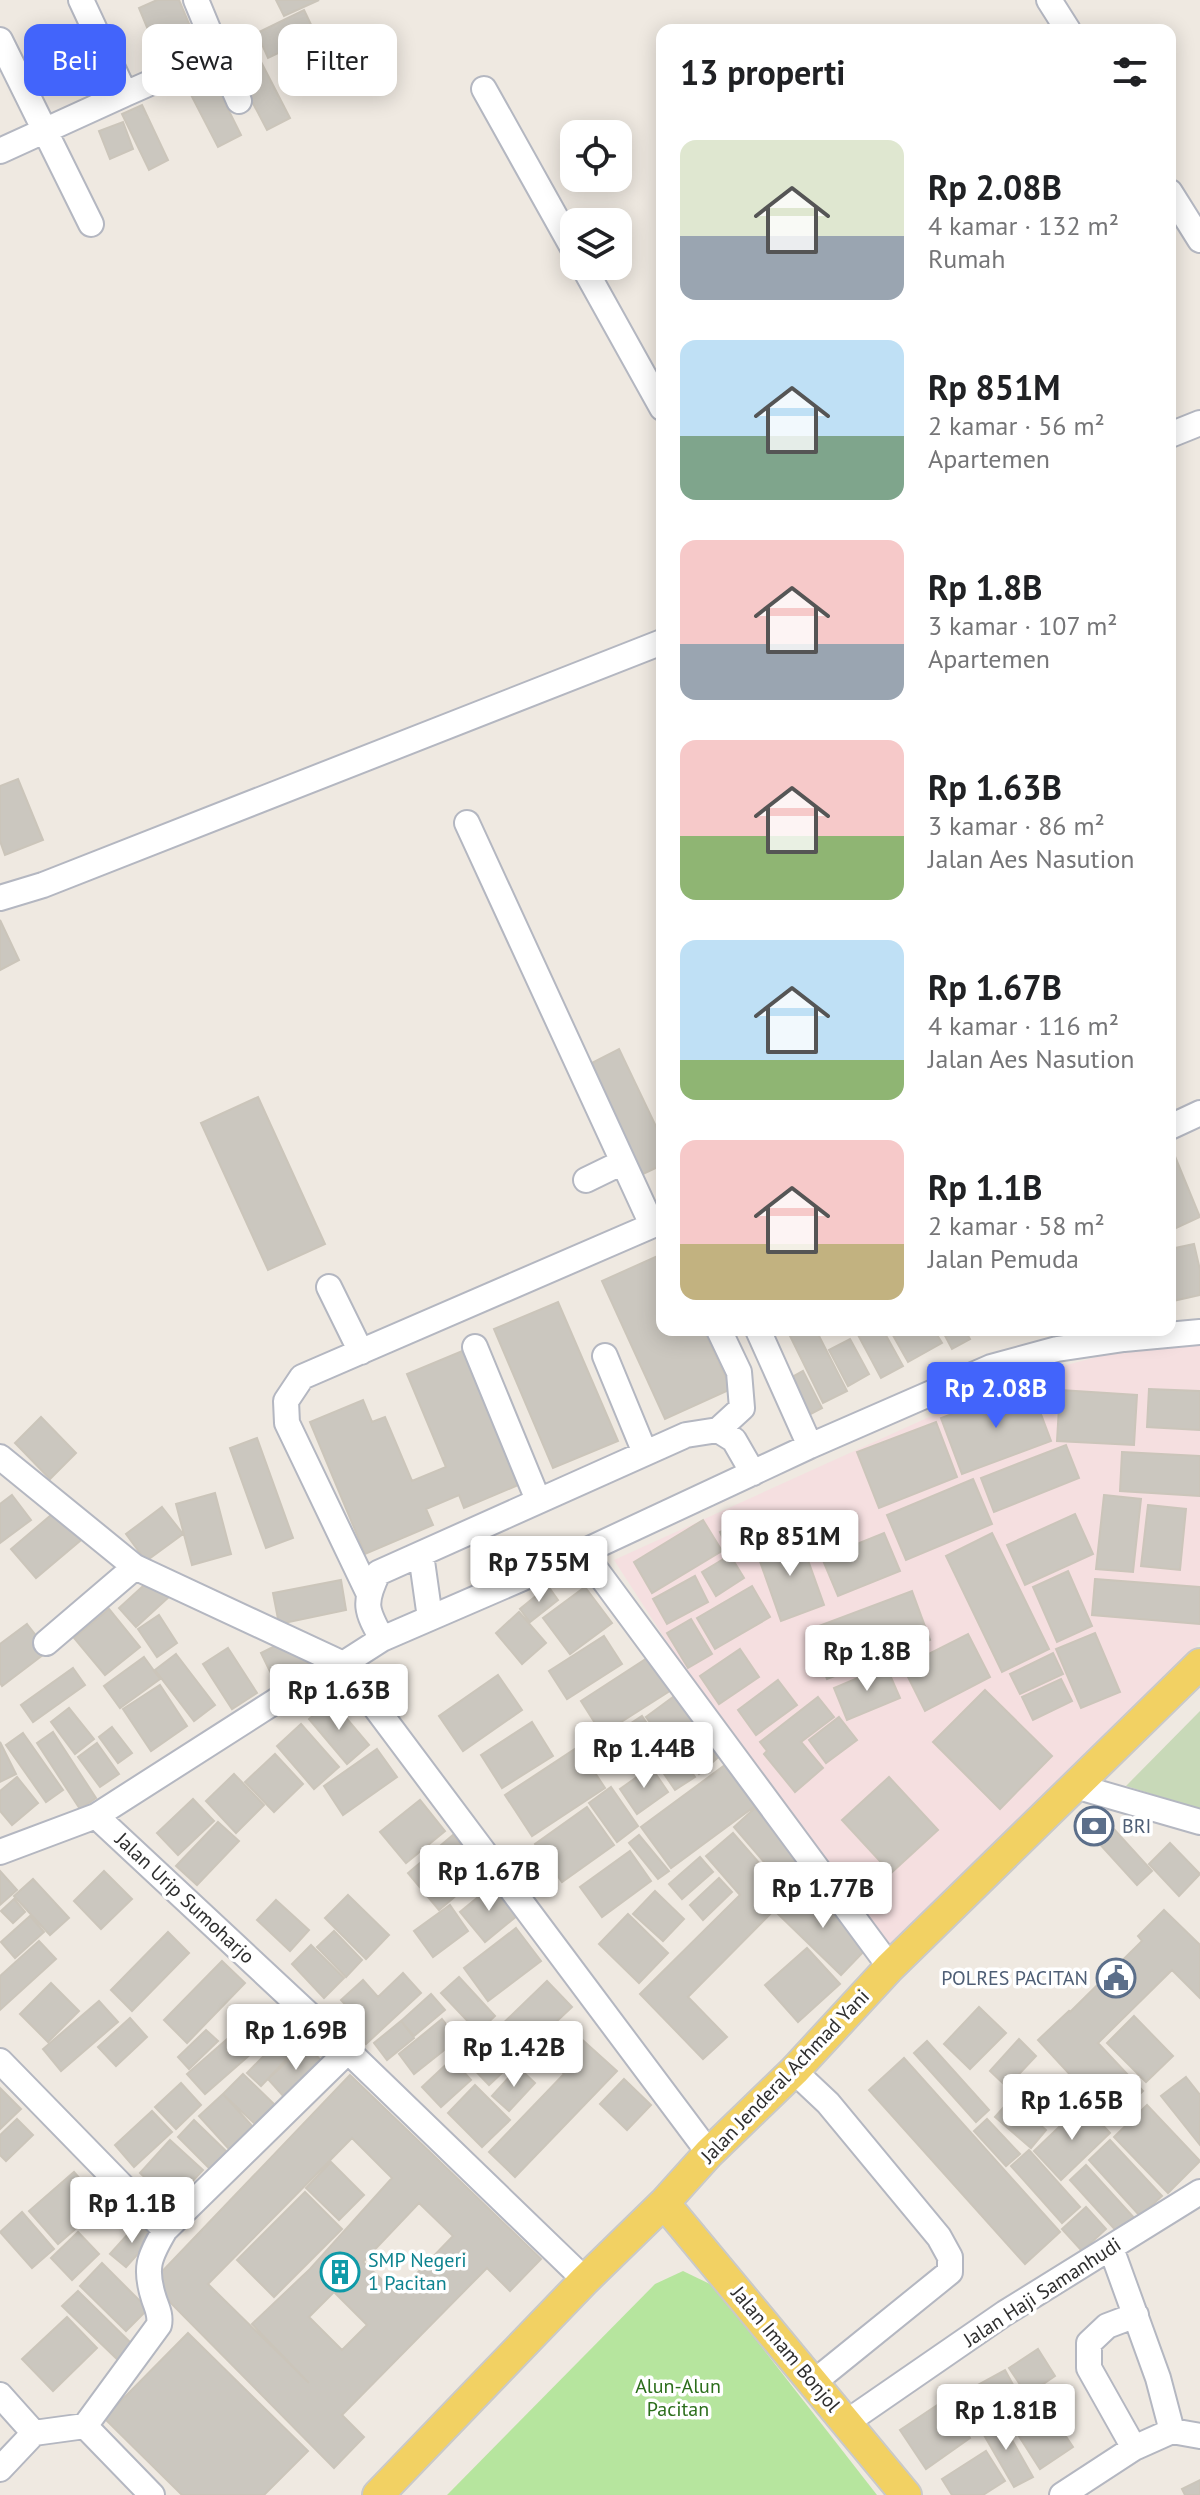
<!DOCTYPE html>
<html lang="id">
<head>
<meta charset="utf-8">
<style>
	:root { --surface:#fff; --page:#f6f6f6; --text:#202124; --muted:#757577; --accent:#4264fb }
	body { margin:0; font-family:"PT Sans",sans-serif; background:var(--page); color:var(--text); height:100vh; display:flex; flex-direction:column; font-size:30px; white-space:nowrap }
	* { box-sizing:border-box; margin:0 }
	p { font-size:26px; color:var(--muted) }
	.icon { flex:none; width:44px; height:44px; fill:none; stroke:currentColor; stroke-width:2; stroke-linecap:round; stroke-linejoin:round }
	.map { position:relative; flex:1; overflow:hidden }
	.sheet { position:absolute; left:656px; top:24px; width:520px; height:1312px; display:flex; flex-direction:column; background:var(--surface); border-radius:16px; box-shadow:0 4px 20px #0003 }
	.sheet>* { flex:none }
	.guide { position:absolute; left:24px; top:24px; width:512px; height:72px; display:flex; gap:16px }
	.fabs { position:absolute; left:560px; top:120px; display:grid; gap:16px }
	.fabs a { display:grid; place-items:center; width:72px; height:72px; border-radius:16px; background:var(--surface); box-shadow:0 4px 20px #0003; font-size:40px }
	.price { position:absolute; translate:-50% -68px; padding:0 18px; border-radius:8px; background:#fff; color:#222; font-size:26px; line-height:52px; filter:drop-shadow(0 2px 4px #0008) }
	.price::after { content:''; position:absolute; left:50%; top:48px; width:24px; height:18px; margin-left:-12px; background:inherit; clip-path:polygon(0 0,100% 0,50% 100%) }
	.price.current { background:var(--accent); color:#fff }
	ul { padding:0; list-style:none }
	li { display:flex; align-items:center; gap:24px; height:200px; padding:0 24px }
	li span { display:grid; place-items:center; flex:none; width:224px; height:160px; border-radius:16px; color:#555 }
	li>.icon { margin-inline-start:auto }
	span .icon { width:96px; height:96px; fill:#fffc; stroke-width:1 }
	li b { font-size:34px }
	h2 { display:flex; justify-content:space-between; align-items:center; height:96px; padding:0 24px; font-size:34px }
	.tag { padding:0 28px; border-radius:16px; background:var(--surface); box-shadow:0 4px 20px #0003; font-size:28px; line-height:72px }
	.tag.current { background:var(--accent); color:#fff }
	.map>svg:first-child { display:block }
</style>
</head>
<body>
<div class="map">
<svg width="1200" height="2495" viewBox="0 0 1200 2495">
	<rect width="100%" height="100%" fill="#efe9e1"/>
	<path fill="#f5dfe0" d="M1200,1340V1643L897,1954L678,1659L614,1560L1013,1379L1150,1343Z"/>
	<path fill="#b6e59e" d="M683,2271L714,2286L877,2495H447L655,2284Z"/>
	<path fill="#c8d9b8" d="M1200,1711V1809L1126,1786Z"/>
	<path fill="#cbc7bf" stroke="#cbc5ba" stroke-width="2" fill-rule="evenodd" d="M157,0H179L195,38L158,54L139,8Z
		M276,0H319L284,16Z
		M304,10L316,35L268,58L257,33Z
		M258,56L290,118L267,130L235,69Z
		M213,79L241,135L218,147L189,91Z
		M142,105L168,160L149,170L122,114Z
		M123,122L133,149L110,159L99,131Z
		M18,779L43,840L5,855L0,841V786Z
		M0,920L19,960L0,970Z
		M619,1049L662,1139V1165L641,1175L588,1065Z
		M258,1097L325,1244L268,1270L201,1123Z
		M1174,1154L1200,1217L1174,1229L1170,1220V1156Z
		M1194,1244L1200,1270V1295L1173,1301L1170,1290V1249Z
		M662,1254V1330H704L731,1389L665,1419L602,1281Z
		M558,1302L618,1441L553,1468L494,1329Z
		M796,1330H816L847,1391L823,1403L789,1334Z
		M867,1330H883L903,1366L881,1378L858,1335Z
		M890,1330H934L942,1343L908,1362Z
		M942,1330H965L970,1339L952,1349Z
		M850,1339L869,1374L848,1386L829,1350Z
		M467,1349L523,1483L464,1508L459,1495L426,1509L433,1525L365,1554L310,1422L363,1400L372,1422L385,1417L412,1481L446,1467L407,1374Z
		M803,1371L822,1408L807,1416L787,1380Z
		M1030,1385L1051,1441L962,1474L941,1418Z
		M1149,1389L1200,1391V1430L1147,1427Z
		M1060,1390L1137,1395L1134,1445L1057,1441Z
		M41,1417L76,1453L50,1479L15,1443Z
		M936,1422L957,1477L879,1508L857,1452Z
		M257,1438L293,1538L266,1548L230,1448Z
		M1066,1445L1079,1478L994,1512L981,1478Z
		M1122,1452L1200,1456V1496L1120,1491Z
		M973,1479L992,1524L906,1560L887,1515Z
		M215,1493L231,1554L192,1565L176,1504Z
		M12,1495L31,1520L0,1543V1504Z
		M1104,1495L1141,1499L1133,1572L1096,1569Z
		M1148,1505L1186,1509L1180,1570L1141,1566Z
		M162,1507L183,1534L146,1561L126,1534Z
		M57,1510L81,1540L36,1578L11,1549Z
		M760,1514L771,1537L730,1555L720,1532Z
		M1075,1514L1093,1554L1025,1585L1007,1545Z
		M703,1520L722,1551L652,1593L634,1562Z
		M884,1533L900,1571L838,1596L822,1558Z
		M992,1533L1049,1649L1002,1672L946,1556Z
		M799,1535L824,1605L781,1621L756,1550Z
		M730,1555L744,1578L716,1596L702,1572Z
		M1068,1571L1092,1626L1057,1642L1033,1587Z
		M695,1576L708,1602L667,1624L653,1599Z
		M153,1577L170,1596L136,1627L119,1608Z
		M1095,1579L1200,1587V1624L1092,1615Z
		M341,1580L346,1610L279,1624L273,1593Z
		M548,1586L558,1600L530,1622L520,1609Z
		M752,1586L770,1617L715,1649L697,1618Z
		M585,1587L612,1623L570,1654L543,1618Z
		M912,1591L930,1640L827,1679L808,1630Z
		M109,1609L140,1647L105,1675L74,1638Z
		M519,1612L546,1643L522,1664L496,1633Z
		M159,1615L177,1643L157,1657L138,1629Z
		M691,1619L712,1654L688,1668L667,1633Z
		M27,1624L48,1651L2,1686L0,1683V1644Z
		M1095,1633L1120,1692L1081,1708L1056,1649Z
		M968,1634L990,1677L925,1711L903,1667Z
		M295,1636L311,1670L277,1686L261,1653Z
		M604,1636L622,1664L567,1699L549,1671Z
		M228,1648L257,1693L232,1709L203,1664Z
		M740,1649L759,1677L719,1704L700,1676Z
		M1053,1653L1063,1674L1020,1694L1010,1674Z
		M176,1654L215,1705L194,1721L155,1670Z
		M652,1655L673,1689L602,1734L581,1701Z
		M144,1657L160,1679L120,1708L104,1686Z
		M886,1666L900,1698L847,1720L834,1688Z
		M73,1668L85,1685L33,1722L21,1705Z
		M498,1675L522,1710L463,1751L439,1716Z
		M1061,1679L1072,1701L1033,1720L1022,1697Z
		M778,1680L797,1705L756,1735L738,1710Z
		M160,1685L187,1726L151,1751L123,1709Z
		M985,1690L1052,1756L1000,1809L933,1742Z
		M680,1692L700,1719L666,1744L646,1717Z
		M818,1697L834,1717L801,1742L823,1768L795,1792L764,1754L767,1751L760,1742Z
		M331,1700L369,1745L347,1764L309,1719Z
		M69,1708L94,1739L75,1754L51,1722Z
		M642,1716L665,1750L635,1770L613,1735Z
		M839,1717L857,1740L826,1763L809,1740Z
		M532,1722L553,1756L502,1788L481,1755Z
		M301,1724L339,1767L314,1789L277,1746Z
		M112,1727L132,1753L118,1763L99,1737Z
		M699,1728L722,1754L699,1774L676,1749Z
		M53,1732L96,1798L80,1809L37,1743Z
		M23,1733L63,1790L46,1802L6,1745Z
		M0,1742L16,1774L0,1782Z
		M97,1743L119,1774L100,1787L78,1757Z
		M578,1747L605,1788L532,1836L505,1795Z
		M377,1749L397,1777L343,1815L324,1786Z
		M676,1749L695,1777L675,1790L656,1762Z
		M275,1754L303,1784L274,1812L245,1782Z
		M725,1765L755,1806L671,1868L641,1827Z
		M651,1767L668,1792L637,1814L620,1789Z
		M234,1774L264,1805L236,1833L206,1801Z
		M17,1777L38,1803L12,1825L0,1811V1791Z
		M889,1777L938,1830L891,1873L842,1820Z
		M611,1787L638,1826L617,1842L589,1803Z
		M193,1799L214,1821L178,1855L157,1833Z
		M420,1800L445,1831L406,1863L380,1832Z
		M587,1807L614,1845L562,1882L535,1844Z
		M755,1808L809,1872L788,1890L734,1827Z
		M218,1822L239,1841L197,1885L176,1866Z
		M1112,1827L1152,1871L1137,1885L1097,1841Z
		M733,1833L788,1896L688,1997L727,2037L703,2059L640,1994L740,1895L706,1856Z
		M453,1835L484,1872L439,1910L408,1873Z
		M639,1835L669,1871L658,1879L629,1843Z
		M1170,1843L1200,1874L1179,1896L1149,1864Z
		M630,1851L651,1881L602,1917L580,1887Z
		M700,1857L713,1872L682,1899L669,1884Z
		M0,1871L17,1890L0,1905Z
		M104,1871L132,1899L101,1929L74,1901Z
		M719,1878L732,1892L703,1920L690,1905Z
		M33,1879L69,1918L50,1935L14,1896Z
		M494,1884L518,1915L485,1942L460,1912Z
		M805,1886L868,1947L841,1975L778,1914Z
		M655,1891L684,1919L663,1941L633,1914Z
		M348,1895L389,1935L366,1959L325,1918Z
		M14,1899L25,1912L13,1923L1,1911Z
		M276,1900L309,1930L290,1951L257,1920Z
		M450,1905L468,1931L433,1957L414,1931Z
		M1164,1910L1200,1945V1998L1172,1970L1098,2043L1143,2091L1112,2120L1038,2040L1069,2011L1070,2012L1142,1941L1138,1936Z
		M628,1914L668,1953L639,1983L599,1944Z
		M30,1916L44,1932L15,1958L1,1942Z
		M516,1928L541,1961L488,2001L464,1968Z
		M334,1931L362,1960L346,1977L317,1947Z
		M168,1932L189,1953L132,2011L111,1990Z
		M39,1941L56,1959L0,2010V1976Z
		M311,1945L344,1978L324,1998L292,1964Z
		M807,1948L840,1984L798,2022L765,1985Z
		M222,1961L245,1983L187,2043L164,2020Z
		M403,1973L421,1993L366,2044L348,2025L357,2017L341,2000L363,1980L378,1997Z
		M459,1977L495,2016L478,2032L441,1993Z
		M547,1981L572,2007L489,2085L465,2060Z
		M51,1983L79,2011L48,2042L20,2014Z
		M431,1994L445,2010L414,2036L401,2021Z
		M99,2001L118,2022L61,2071L43,2049Z
		M265,2006L283,2026L205,2094L187,2074Z
		M979,2007L1006,2033L970,2069L944,2044Z
		M1134,2016L1173,2056L1146,2082L1107,2043Z
		M130,2018L147,2037L116,2066L98,2047Z
		M442,2019L458,2039L414,2074L399,2054Z
		M401,2021L414,2038L387,2060L374,2043Z
		M567,2026L617,2071L515,2177L489,2152L564,2074L542,2052Z
		M206,2030L218,2041L189,2069L178,2057Z
		M289,2030L302,2043L261,2086L247,2073Z
		M1019,2039L1036,2056L1007,2087L990,2071Z
		M927,2041L989,2110L976,2122L914,2053Z
		M306,2044L324,2064L286,2099L268,2079Z
		M904,2058L1060,2232L1025,2264L869,2090Z
		M452,2059L471,2080L441,2107L422,2087Z
		M518,2067L535,2083L509,2111L492,2096Z
		M243,2074L275,2105L256,2125L223,2094Z
		M350,2075L541,2259L510,2291L487,2268L342,2415L364,2437L334,2468L151,2283ZM352,2138L392,2178L310,2269L252,2324L309,2383L208,2284ZM419,2203L453,2236L397,2294L363,2262ZM334,2292L367,2325L342,2350L309,2317Z
		M1186,2077L1200,2095V2145L1161,2096Z
		M624,2079L651,2105L627,2130L600,2104Z
		M181,2083L201,2105L176,2129L155,2107Z
		M475,2085L510,2120L482,2147L448,2113Z
		M0,2088L21,2109L0,2129Z
		M223,2094L253,2127L229,2149L199,2116Z
		M1011,2099L1046,2130L1031,2148L995,2117Z
		M1083,2104L1110,2133L1061,2180L1034,2151Z
		M1147,2105L1200,2161L1168,2193L1114,2137Z
		M152,2111L172,2132L134,2167L115,2145Z
		M17,2119L33,2135L6,2161L0,2155V2135Z
		M987,2119L1020,2154L1006,2166L974,2131Z
		M194,2120L227,2152L210,2169L178,2137Z
		M170,2140L203,2170L172,2203L140,2173Z
		M1110,2140L1162,2196L1140,2216L1089,2160Z
		M1029,2150L1080,2207L1062,2223L1011,2166Z
		M331,2162L364,2195L339,2220L306,2188Z
		M1086,2165L1136,2220L1120,2235L1070,2180Z
		M74,2172L103,2205L58,2244L29,2211Z
		M305,2192L342,2229L274,2297L237,2260Z
		M1086,2207L1106,2229L1082,2251L1062,2229Z
		M22,2212L54,2249L32,2268L0,2232Z
		M138,2223L153,2237L126,2267L110,2254Z
		M78,2232L99,2254L72,2280L51,2258Z
		M102,2263L148,2309L126,2331L80,2286Z
		M78,2291L134,2346L119,2361L62,2306Z
		M67,2317L97,2348L53,2391L22,2359Z
		M188,2333L308,2451L264,2495H182L104,2418Z
		M1038,2349L1055,2376L1027,2395L1009,2368Z
		M1005,2370L1022,2401L973,2428L956,2397Z
		M1039,2396L1073,2447L1040,2469L1006,2416Z
		M945,2400L970,2438L926,2469L900,2430Z
		M999,2417L1033,2477L1014,2487L980,2428Z
		M986,2451L1005,2481L983,2495H952L942,2479Z
		M1200,2480V2495H1185L1182,2489Z"/>
	<g fill="none" stroke-linecap="round" stroke-linejoin="round">
		<g stroke="#b4b7c1" stroke-width="28">
			<path id="minor" d="M1049,0L1068,30
				M0,40L91,224
				M218,53L239,101
				M484,89L574,250
				M125,94L218,53L196,0
				M0,151L125,94L81,0
				M1170,192L1200,240
				M583,266L662,408
				M1170,435L1200,423
				M467,823L647,1214L662,1226
				M0,898L43,885L662,642
				M1170,1127L1200,1113
				M586,1180L623,1162
				M329,1287L361,1352
				M758,1330L810,1446
				M475,1347L538,1500
				M605,1356L645,1453
				M718,1430L742,1408L739,1372L719,1330
				M0,1457L135,1567L343,1664L709,2153
				M583,1552L890,1967
				M421,1554L430,1618
				M368,1592L287,1423L286,1401L302,1377L658,1223
				M382,1639C366,1610 363,1604 378,1573L686,1435L718,1430L734,1440L753,1473
				M46,1643L135,1567
				M1075,1786L1200,1822
				M96,1816L348,2051L585,2280
				M0,1852L96,1816L282,1697L343,1664L382,1639L583,1552L810,1446L991,1367L1057,1349L1124,1339L1200,1332
				M0,2061L165,2230
				M794,2071L828,2103L939,2237L950,2257V2272L814,2382
				M0,2395L34,2433
				M847,2422L1005,2313L1200,2192
				M85,2426L159,2325C161,2315 157,2308 154,2299C144,2268 149,2257 165,2230L348,2051
				M1172,2431L1200,2436
				M1134,2448L1089,2368V2343L1107,2326L1136,2315
				M0,2469L34,2433L85,2426L152,2495
				M1062,2495L1134,2448L1172,2431L1158,2378L1111,2248"/>
		</g>
		<g stroke="#c9c9c9" stroke-width="34">
			<path id="major" d="M664,2203L906,2495
				M378,2495L585,2280L664,2203L709,2153L794,2071L890,1967L1200,1664"/>
		</g>
		<use href="#minor" stroke="#fff" stroke-width="24"/>
		<use href="#major" stroke="#f2d163" stroke-width="30"/>
	</g>
	<defs>
		<g id="bank-ring" transform="scale(2)"><circle r="9.5" fill="#fff" stroke="#5c6f8a" stroke-width="1.5"/><path d="M-6-4H6V4H-6ZM0-2.3a2.3 2.3 0 1 0 0 4.6a2.3 2.3 0 1 0 0-4.6Z" fill="#5c6f8a"/></g>
		<g id="civic-ring" transform="scale(2)"><circle r="9.5" fill="#fff" stroke="#5c6f8a" stroke-width="1.5"/><path d="M-.6-6.5H3V-4.5H.6V-3L4-1V1h2V6H-6V1h2V-1L-.6-3ZM-1.2 2.5V6h2.4V2.5Z" fill="#5c6f8a"/></g>
		<g id="building-ring" transform="scale(2)"><circle r="9.5" fill="#fff" stroke="#0f9aa8" stroke-width="1.5"/><path d="M-4-6H4V6H1V3H-1V6H-4ZM-2.5-4.3h1.7v1.8h-1.7ZM.8-4.3h1.7v1.8H.8ZM-2.5-1h1.7V.8h-1.7ZM.8-1h1.7V.8H.8Z" fill="#0f9aa8"/></g>
	</defs>
	<g fill-rule="evenodd">
		<use href="#bank-ring" x="1094" y="1826"/>
		<use href="#civic-ring" x="1116" y="1978"/>
		<use href="#building-ring" x="340" y="2272"/>
	</g>
	<g text-anchor="middle" dominant-baseline="central" stroke-width="7" stroke-linejoin="round" paint-order="stroke">
		<g font-size="20" fill="#4e5e75" stroke="#fff" text-anchor="start">
			<text x="1122" y="1826">BRI</text>
			<text x="1088" y="1978" text-anchor="end">POLRES PACITAN</text>
		</g>
		<g font-size="20" fill="#2e2e2e" stroke="#fff">
			<text transform="translate(185 1898) rotate(43)">Jalan Urip Sumoharjo</text>
			<text transform="translate(785 2076) rotate(-46)">Jalan Jenderal Achmad Yani</text>
			<text transform="translate(1042 2292) rotate(-33)">Jalan Haji Samanhudi</text>
			<text transform="translate(786 2349) rotate(50)">Jalan Imam Bonjol</text>
		</g>
		<g font-size="20" fill="#0d838f" stroke="#fff" text-anchor="start">
			<text x="368" y="2260">SMP Negeri<tspan x="368" dy="23">1 Pacitan</tspan></text>
		</g>
		<g font-size="20" fill="#2c6e1b" stroke="#fff">
			<text x="678" y="2386">Alun-Alun<tspan x="678" dy="23">Pacitan</tspan></text>
		</g>
	</g>
</svg>
<div class="fabs">
<a><svg class="icon" aria-label="locate" viewBox="0 0 24 24"><circle cx="12" cy="12" r="6"/><path d="M12 2v4M12 18v4M2 12h4M18 12h4"/></svg></a>
<a><svg class="icon" aria-label="layers" viewBox="0 0 24 24"><path d="M12 4l9 5-9 5-9-5zM3 14l9 5 9-5"/></svg></a>
</div>
<b class="price current" style="left:996px;top:1430px">Rp 2.08B</b>
<b class="price" style="left:790px;top:1578px">Rp 851M</b>
<b class="price" style="left:539px;top:1604px">Rp 755M</b>
<b class="price" style="left:867px;top:1693px">Rp 1.8B</b>
<b class="price" style="left:339px;top:1732px">Rp 1.63B</b>
<b class="price" style="left:644px;top:1790px">Rp 1.44B</b>
<b class="price" style="left:489px;top:1913px">Rp 1.67B</b>
<b class="price" style="left:823px;top:1930px">Rp 1.77B</b>
<b class="price" style="left:296px;top:2072px">Rp 1.69B</b>
<b class="price" style="left:514px;top:2089px">Rp 1.42B</b>
<b class="price" style="left:1072px;top:2142px">Rp 1.65B</b>
<b class="price" style="left:132px;top:2245px">Rp 1.1B</b>
<b class="price" style="left:1006px;top:2452px">Rp 1.81B</b>
<div class="guide">
<a class="tag current">Beli</a>
<a class="tag">Sewa</a>
<a class="tag">Filter</a>
</div>
<section class="sheet">
<h2>13 properti<svg class="icon" aria-label="filters" viewBox="0 0 24 24"><path d="M4 7h16M4 17h16"/><circle cx="9" cy="7" r="2"/><circle cx="15" cy="17" r="2"/></svg></h2>
<ul>
<li><span style="background:linear-gradient(#dfe7d0 60%,#9aa5b1 0)"><svg class="icon" aria-label="home" viewBox="0 0 24 24"><path d="M3 11l9-7 9 7M6 9v11h12V9"/></svg></span><div><b>Rp 2.08B</b><p>4 kamar · 132 m²</p><p>Rumah</p></div></li>
<li><span style="background:linear-gradient(#bfe0f5 60%,#7fa58c 0)"><svg class="icon" aria-label="home" viewBox="0 0 24 24"><path d="M3 11l9-7 9 7M6 9v11h12V9"/></svg></span><div><b>Rp 851M</b><p>2 kamar · 56 m²</p><p>Apartemen</p></div></li>
<li><span style="background:linear-gradient(#f6c9c9 65%,#9aa5b1 0)"><svg class="icon" aria-label="home" viewBox="0 0 24 24"><path d="M3 11l9-7 9 7M6 9v11h12V9"/></svg></span><div><b>Rp 1.8B</b><p>3 kamar · 107 m²</p><p>Apartemen</p></div></li>
<li><span style="background:linear-gradient(#f6c9c9 60%,#8fb573 0)"><svg class="icon" aria-label="home" viewBox="0 0 24 24"><path d="M3 11l9-7 9 7M6 9v11h12V9"/></svg></span><div><b>Rp 1.63B</b><p>3 kamar · 86 m²</p><p>Jalan Aes Nasution</p></div></li>
<li><span style="background:linear-gradient(#bfe0f5 75%,#8fb573 0)"><svg class="icon" aria-label="home" viewBox="0 0 24 24"><path d="M3 11l9-7 9 7M6 9v11h12V9"/></svg></span><div><b>Rp 1.67B</b><p>4 kamar · 116 m²</p><p>Jalan Aes Nasution</p></div></li>
<li><span style="background:linear-gradient(#f6c9c9 65%,#c2b280 0)"><svg class="icon" aria-label="home" viewBox="0 0 24 24"><path d="M3 11l9-7 9 7M6 9v11h12V9"/></svg></span><div><b>Rp 1.1B</b><p>2 kamar · 58 m²</p><p>Jalan Pemuda</p></div></li>
</ul>
</section>
</div>
</body>
</html>
